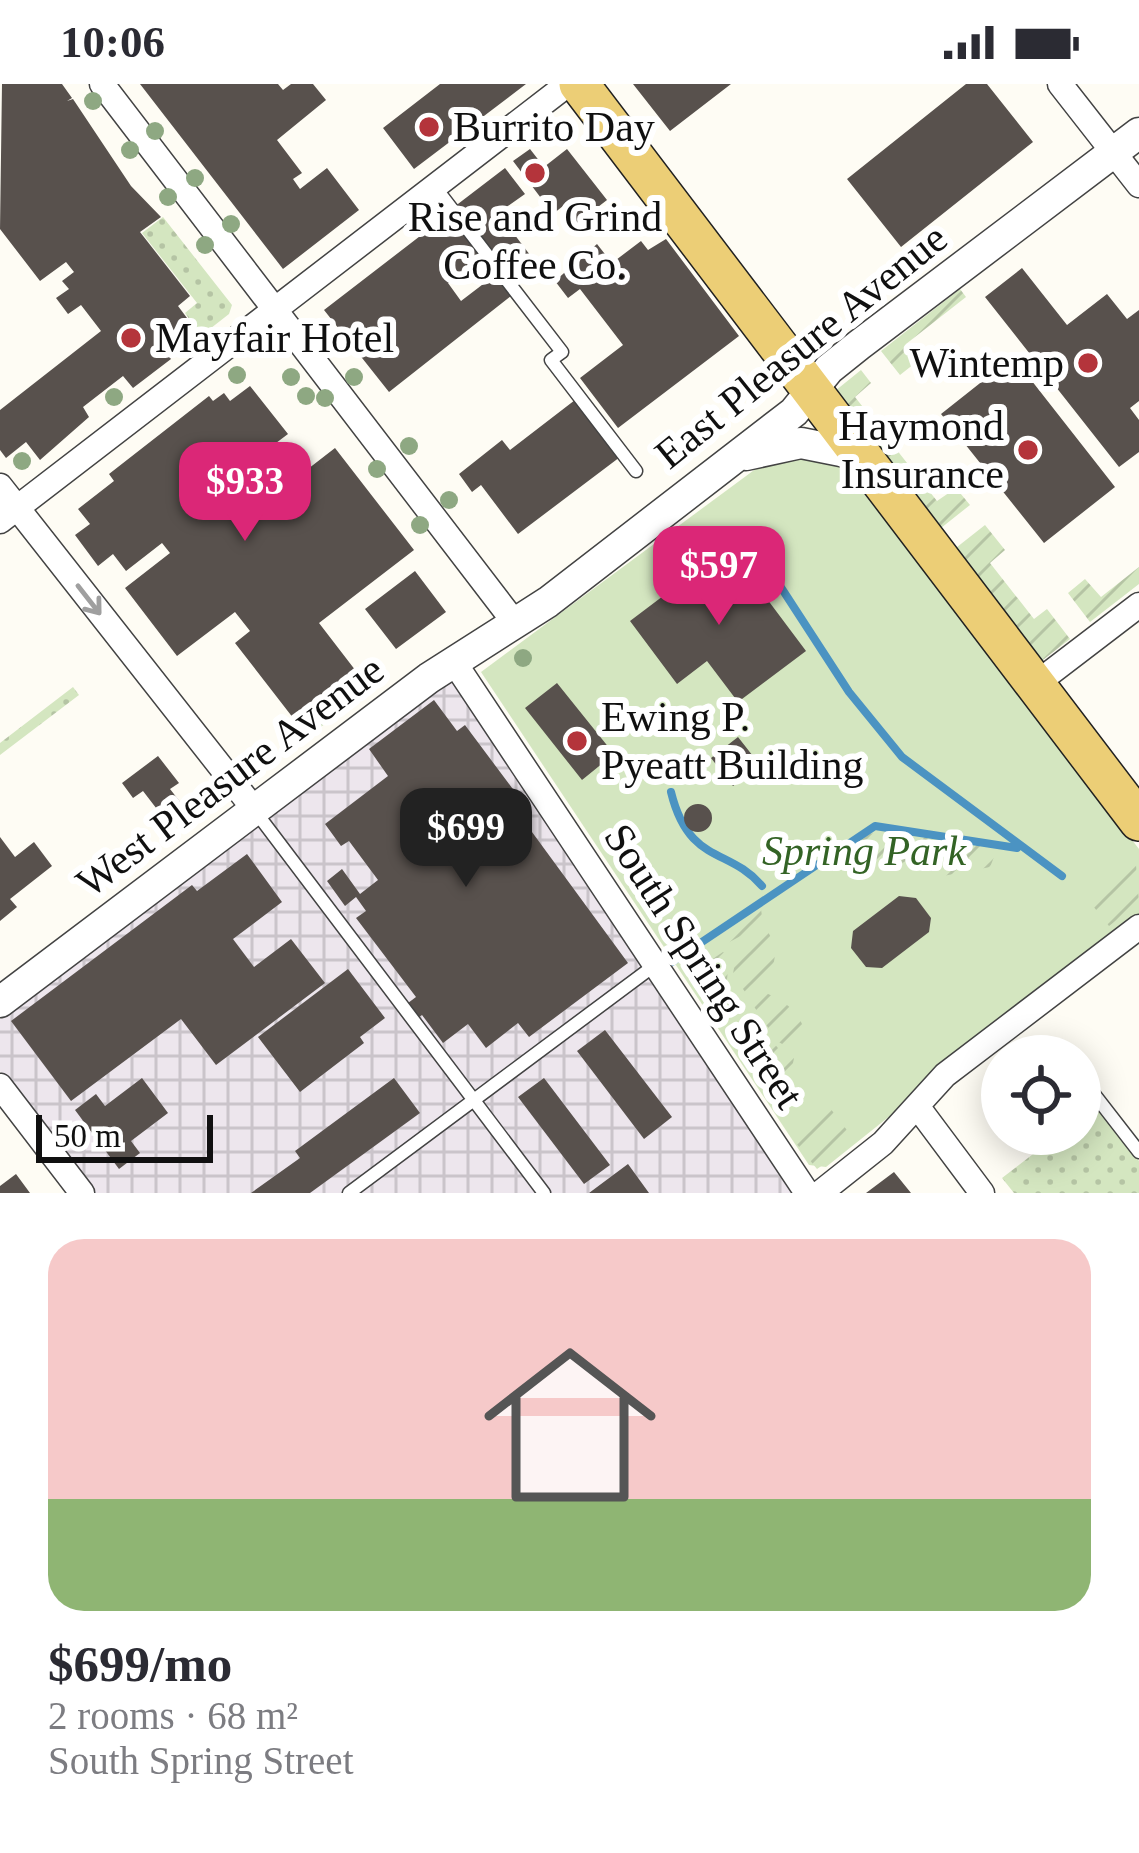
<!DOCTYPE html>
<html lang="en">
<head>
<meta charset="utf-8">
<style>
	:root { --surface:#fff; --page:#f2f2f3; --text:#2b2b33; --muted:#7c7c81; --line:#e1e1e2; --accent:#db2777 }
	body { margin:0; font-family:"Times New Roman",serif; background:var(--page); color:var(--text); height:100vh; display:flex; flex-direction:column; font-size:45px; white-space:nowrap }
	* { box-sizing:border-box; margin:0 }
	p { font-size:39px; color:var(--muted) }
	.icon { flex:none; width:66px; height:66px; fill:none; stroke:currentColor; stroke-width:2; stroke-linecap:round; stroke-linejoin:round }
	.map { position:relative; height:1109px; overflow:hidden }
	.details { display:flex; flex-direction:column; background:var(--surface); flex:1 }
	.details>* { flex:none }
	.tools { position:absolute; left:981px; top:951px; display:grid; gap:24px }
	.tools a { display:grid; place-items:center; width:120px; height:120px; border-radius:50%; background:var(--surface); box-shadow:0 6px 30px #0003; font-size:60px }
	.scale { position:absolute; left:36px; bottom:30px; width:177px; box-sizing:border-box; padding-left:12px; border:6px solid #101010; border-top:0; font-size:33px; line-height:42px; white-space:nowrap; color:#101010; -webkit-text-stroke:9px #fff; paint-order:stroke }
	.price { position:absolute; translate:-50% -102px; padding:0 27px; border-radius:24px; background:var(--accent); color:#fff; font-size:39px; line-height:78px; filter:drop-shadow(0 3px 6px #0008) }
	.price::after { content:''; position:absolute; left:50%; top:72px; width:36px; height:27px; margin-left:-18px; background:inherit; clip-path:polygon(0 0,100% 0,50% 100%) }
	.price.active { background:#222; color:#fff }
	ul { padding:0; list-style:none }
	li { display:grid; align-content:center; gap:24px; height:636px; padding:0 48px }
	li+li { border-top:3px solid var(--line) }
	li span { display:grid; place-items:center; height:372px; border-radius:36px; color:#555 }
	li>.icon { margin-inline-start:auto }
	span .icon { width:216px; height:216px; fill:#fffc; stroke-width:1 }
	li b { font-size:51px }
	.status { display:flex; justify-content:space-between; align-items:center; height:84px; padding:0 60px; background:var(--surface); direction:ltr }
	.status svg { height:33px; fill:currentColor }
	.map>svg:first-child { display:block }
</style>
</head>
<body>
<div class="status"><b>10:06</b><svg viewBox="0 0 49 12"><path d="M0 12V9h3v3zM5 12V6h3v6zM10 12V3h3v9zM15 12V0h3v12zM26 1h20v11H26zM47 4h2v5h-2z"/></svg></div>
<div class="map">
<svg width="1139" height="1109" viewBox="0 0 1139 1109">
	<defs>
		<pattern id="industrial-grid" width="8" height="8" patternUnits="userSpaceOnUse" patternTransform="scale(3)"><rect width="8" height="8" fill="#ede6ed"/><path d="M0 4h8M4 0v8" fill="none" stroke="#cac4ca"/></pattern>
		<pattern id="grass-dots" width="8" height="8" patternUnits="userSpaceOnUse" patternTransform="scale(3)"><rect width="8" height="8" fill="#d4e6c0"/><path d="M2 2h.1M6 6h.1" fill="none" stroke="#b5c4a4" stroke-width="1.8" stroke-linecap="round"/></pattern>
		<pattern id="garden-furrows" width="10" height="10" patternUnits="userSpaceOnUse" patternTransform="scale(3)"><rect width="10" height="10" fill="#d4e6c0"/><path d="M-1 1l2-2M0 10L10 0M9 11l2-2" fill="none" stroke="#b5c4a4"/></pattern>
	</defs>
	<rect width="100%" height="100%" fill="#fefcf4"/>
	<path fill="url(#industrial-grid)" d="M451,591L801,1109H94L0,987V935Z"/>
	<path fill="url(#grass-dots)" d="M163,133L232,221L229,230L188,262L178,250L192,239L185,229L197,219L142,149Z
		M73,603L79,611L0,671V659Z
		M1096,1021L1139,1077V1109H1014L1002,1094L1059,1050H1080V1033Z"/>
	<path fill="#d4e6c0" d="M803,370L845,385L1139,765V833L826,1083L809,1081L481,588L769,375Z"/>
	<path fill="url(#garden-furrows)" d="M960,205L966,213L906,260L919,276L900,291L881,267Z
		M861,286L871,299L855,313L937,417L956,404L970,421L941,444L835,307Z
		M985,441L1005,466L990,479L1034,535L1047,525L1070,555L1039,579L952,467Z
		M1139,483V500L1090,538L1068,509L1085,495L1101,513Z
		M360,592L370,605L317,646L307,632Z
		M894,745L993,764L996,768L990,783L943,792L913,777L862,785L837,776L865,751Z
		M1136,781L1139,819L1109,842L1089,817Z
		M761,825L763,840L707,870L711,876L723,868L729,872L727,896L742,919L732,926L694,869Z
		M768,848C784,872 770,897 748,912L733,891C736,869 742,849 768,848Z
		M766,909C790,919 804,933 807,959L796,968L777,957L751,918Z
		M745,926L784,971L794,974L791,989L776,992L737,931Z
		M830,1024L856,1058L817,1085L791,1053Z"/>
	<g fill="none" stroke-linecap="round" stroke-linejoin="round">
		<path stroke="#4b93c2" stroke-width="8" d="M747,451L849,608L902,673L1062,792
			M671,708C689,781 729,763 762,802
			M672,878L875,742L1017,764"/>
	</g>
	<path fill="#58514d" d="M2,0H62L72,14L67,17L73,15L131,102L161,133L140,148L190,212L178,222L190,238L161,262L171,275L133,304L123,292L83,323L89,333L40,376L26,358L6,374L0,366V326L101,247L81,221L68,230L56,214L69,205L62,197L74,188L66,178L40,197L0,145Z
		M140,0H278L283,6L291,0H313L326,16L277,56L302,89L293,95L300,105L327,84L359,126L283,185Z
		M440,0H526L414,85L383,44Z
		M633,0H731L670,47Z
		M966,0H987L1033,58L901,163L847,95Z
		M530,65L544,83L567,65L607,116L576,140L563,122L553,130L513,77Z
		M505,84L525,110L498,129L543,188L527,200L517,186L507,193L454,123Z
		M450,129L483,172L448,199L461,217L495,191L511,212L389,308L324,226Z
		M666,155L739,252L618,344L580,294L623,261L580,205L568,214L555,197L597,160L612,179L641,157L648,166Z
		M1022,184L1067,241L1107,210L1127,235L1139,226V317L1130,324L1139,336V368L1119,383L985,213Z
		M1013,273L1115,403L1044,459L941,330Z
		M250,302L288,350L268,365L273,372L263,380L270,389L243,410L255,426L335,364L414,466L319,539L359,591L297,639L235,559L250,547L235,528L177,572L125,504L170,469L162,459L126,487L113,470L98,482L75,451L90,440L78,425L114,397L109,390L209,312L213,317L224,309L230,317Z
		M575,316L620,373L518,450L481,401L472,408L459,390L502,356L510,366Z
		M728,463L806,567L738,618L707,577L677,600L630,537Z
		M415,487L446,528L396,565L365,525Z
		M557,599L614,670L582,696L525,624Z
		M434,616L457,647L465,641L518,712L510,718L628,879L529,953L518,939L486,964L468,940L443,959L422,931L415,936L404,922L416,913L356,834L366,827L356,813L345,822L327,797L342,785L360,810L378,796L349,757L341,762L325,740L388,692L369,665Z
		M738,653L760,681L733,702L711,674Z
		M158,672L179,699L170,705L181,719L163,733L143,707L133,714L122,699Z
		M684 734a14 14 0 1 1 28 0a14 14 0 1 1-28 0Z
		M0,753L15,773L34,758L52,782L10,815L17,823L0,837Z
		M247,770L282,818L233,855L254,883L291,855L325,899L216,981L181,935L71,1017L11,937L192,801L197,807Z
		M899,812L916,814L931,834L929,848L882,884L866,883L851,864L853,847Z
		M348,885L385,934L360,953L364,959L300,1008L258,953Z
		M605,946L672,1033L644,1055L577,967Z
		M142,994L168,1029L131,1057L140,1069L119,1085L75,1026L96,1010L105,1022Z
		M394,994L420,1029L310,1109H251L300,1074L295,1067Z
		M544,994L610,1081L584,1100L518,1013Z
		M628,1080L649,1109H589Z
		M894,1088L911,1109H866Z
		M16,1090L30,1109H0V1102Z"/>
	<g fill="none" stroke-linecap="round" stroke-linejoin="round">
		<g stroke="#434343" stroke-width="15">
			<path id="service" d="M435,103L562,268L551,276L636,387
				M255,727L544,1109
				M1080,992L1139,1068
				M349,1109L655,881"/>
		</g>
		<g stroke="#434343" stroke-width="27">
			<path id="minor" d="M102,0L515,539
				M1060,0L1139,101
				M0,402L254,725
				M0,437L568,0
				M454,578L807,1109
				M1033,602L1139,521
				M0,1002L82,1109
				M917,1022L982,1109
				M820,1109L883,1059L945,991L1139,843"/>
		</g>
		<g stroke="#434343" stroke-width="33">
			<path id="tertiary" d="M746,371L801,359L861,371
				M0,918L429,594L548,518L794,328L829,285L859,261L1139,49"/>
		</g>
		<g stroke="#212121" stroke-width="42">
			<path id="primary" d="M579,0L1139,737"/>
		</g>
		<use href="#service" stroke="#fff" stroke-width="12"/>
		<use href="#minor" stroke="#fff" stroke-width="24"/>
		<use href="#tertiary" stroke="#fff" stroke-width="30"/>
		<use href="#primary" stroke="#ecce76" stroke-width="39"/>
	</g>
	<g fill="#8ea882">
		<circle cx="93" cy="17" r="9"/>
		<circle cx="155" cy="47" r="9"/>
		<circle cx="130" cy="66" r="9"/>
		<circle cx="195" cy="94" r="9"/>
		<circle cx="168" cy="113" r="9"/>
		<circle cx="231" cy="140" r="9"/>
		<circle cx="205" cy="161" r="9"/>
		<circle cx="237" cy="291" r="9"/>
		<circle cx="291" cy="293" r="9"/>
		<circle cx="354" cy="293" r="9"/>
		<circle cx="306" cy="312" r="9"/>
		<circle cx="114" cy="313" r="9"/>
		<circle cx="325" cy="314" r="9"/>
		<circle cx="409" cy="362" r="9"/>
		<circle cx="22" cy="377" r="9"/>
		<circle cx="377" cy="385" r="9"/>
		<circle cx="449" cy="416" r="9"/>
		<circle cx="420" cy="441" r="9"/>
		<circle cx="691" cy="483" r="9"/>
		<circle cx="523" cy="574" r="9"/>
	</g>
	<defs><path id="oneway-shaft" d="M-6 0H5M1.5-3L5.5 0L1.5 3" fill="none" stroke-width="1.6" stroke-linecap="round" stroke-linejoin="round" transform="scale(3)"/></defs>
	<use stroke="#9f9f9f" href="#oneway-shaft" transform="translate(89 516) rotate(52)"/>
	<g fill="#b4343b" stroke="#fff" stroke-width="4.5">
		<circle cx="429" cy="43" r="12"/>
		<circle cx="535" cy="89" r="12"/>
		<circle cx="131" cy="254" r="12"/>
		<circle cx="1088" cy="279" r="12"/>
		<circle cx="1028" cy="366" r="12"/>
		<circle cx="577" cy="657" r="12"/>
	</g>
	<g text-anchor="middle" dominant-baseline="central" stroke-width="12" stroke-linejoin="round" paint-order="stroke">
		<g font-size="42" fill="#101010" stroke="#fff" text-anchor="start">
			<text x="453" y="43">Burrito Day</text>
			<text x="535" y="133" text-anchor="middle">Rise and Grind<tspan x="535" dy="48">Coffee Co.</tspan></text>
			<text x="155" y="254">Mayfair Hotel</text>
			<text x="1064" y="279" text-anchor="end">Wintemp</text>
			<text x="1004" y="342" text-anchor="end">Haymond<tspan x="1004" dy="48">Insurance</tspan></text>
			<text x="601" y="633">Ewing P.<tspan x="601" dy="48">Pyeatt Building</tspan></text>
		</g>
		<g font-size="42" fill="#101010" stroke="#fff">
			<text transform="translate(801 262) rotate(-39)">East Pleasure Avenue</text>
			<text transform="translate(230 692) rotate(-37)">West Pleasure Avenue</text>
			<text transform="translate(704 882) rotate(57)">South Spring Street</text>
		</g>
		<g font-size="42" font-style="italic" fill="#336325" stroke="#fff">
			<text x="864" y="767">Spring Park</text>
		</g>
	</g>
</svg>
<div class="tools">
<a><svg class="icon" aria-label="locate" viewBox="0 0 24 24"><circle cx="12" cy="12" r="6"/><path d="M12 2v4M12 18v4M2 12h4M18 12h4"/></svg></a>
</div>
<div class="scale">50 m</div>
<b class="price" style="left:245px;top:460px">$933</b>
<b class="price" style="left:719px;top:544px">$597</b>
<b class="price active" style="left:466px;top:806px">$699</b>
</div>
<section class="details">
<ul>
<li><span style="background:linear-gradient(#f6c9c9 70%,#8fb573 0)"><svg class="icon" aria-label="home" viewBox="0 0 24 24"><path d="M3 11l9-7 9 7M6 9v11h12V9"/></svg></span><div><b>$699/mo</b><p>2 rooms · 68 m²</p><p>South Spring Street</p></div></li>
</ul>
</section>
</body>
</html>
